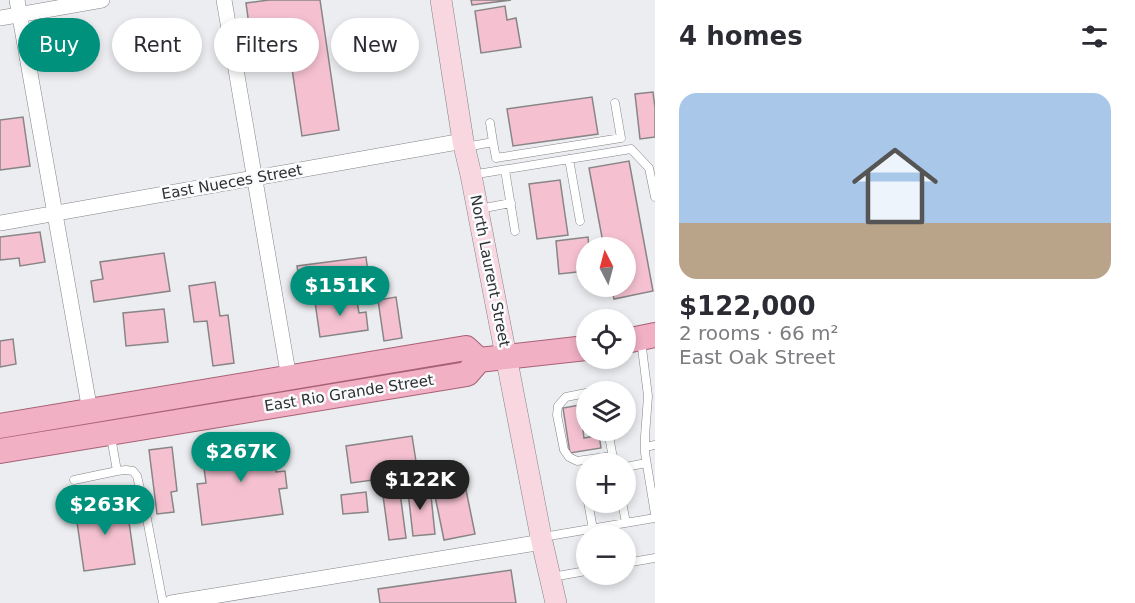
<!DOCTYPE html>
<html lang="en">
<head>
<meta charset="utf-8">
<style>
	:root { --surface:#fff; --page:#f2f2f3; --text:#2b2b33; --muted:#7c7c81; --accent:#00917c }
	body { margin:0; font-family:"DejaVu Sans",sans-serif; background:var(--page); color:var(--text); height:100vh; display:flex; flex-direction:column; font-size:22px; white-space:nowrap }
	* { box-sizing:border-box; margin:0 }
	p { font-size:20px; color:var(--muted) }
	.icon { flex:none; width:33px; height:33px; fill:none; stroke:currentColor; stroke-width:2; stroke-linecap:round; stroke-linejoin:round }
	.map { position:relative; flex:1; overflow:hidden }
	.panel { display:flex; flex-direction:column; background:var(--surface); width:480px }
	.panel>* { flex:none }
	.banner { position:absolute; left:18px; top:18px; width:546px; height:54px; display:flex; gap:12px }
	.needle { width:39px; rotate:354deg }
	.fabs { position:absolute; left:576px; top:237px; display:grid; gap:12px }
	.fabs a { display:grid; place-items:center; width:60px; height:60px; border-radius:50%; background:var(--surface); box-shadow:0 3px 9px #0003; font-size:30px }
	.price { position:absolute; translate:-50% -51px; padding:0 14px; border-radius:21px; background:var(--accent); color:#fff; font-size:20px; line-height:39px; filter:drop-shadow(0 2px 3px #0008) }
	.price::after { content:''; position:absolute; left:50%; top:36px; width:18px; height:14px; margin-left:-9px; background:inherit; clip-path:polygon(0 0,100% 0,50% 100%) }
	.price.selected { background:#222; color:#fff }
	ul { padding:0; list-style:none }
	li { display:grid; align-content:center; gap:12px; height:318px; padding:0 24px }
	li span { display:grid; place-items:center; height:186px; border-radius:18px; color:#555 }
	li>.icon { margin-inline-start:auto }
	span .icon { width:108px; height:108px; fill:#fffc; stroke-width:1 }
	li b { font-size:26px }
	h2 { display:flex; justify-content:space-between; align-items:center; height:72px; padding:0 24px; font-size:26px }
	.pill { padding:0 21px; border-radius:27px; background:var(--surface); box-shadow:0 3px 9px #0003; font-size:21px; line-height:54px }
	.pill.selected { background:var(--accent); color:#fff }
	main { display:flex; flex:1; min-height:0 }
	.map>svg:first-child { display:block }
</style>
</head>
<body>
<main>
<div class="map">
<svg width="655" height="603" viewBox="0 0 655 603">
	<rect width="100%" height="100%" fill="#ecedf0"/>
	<path fill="#f5c1d1" stroke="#888586" stroke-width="1.5" d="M269,0H320L339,130L302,136L288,42L252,47L246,3Z
		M471,0H511L472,5Z
		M505,6L507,20L516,18L521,47L481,53L475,11Z
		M653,92L655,108V137L640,139L635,94Z
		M592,97L598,134L513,146L507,109Z
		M23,117L30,166L0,170V120Z
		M629,161L653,291L614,299L611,286H626V248H604L589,168Z
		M560,180L568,235L537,239L529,184Z
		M40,232L45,262L20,266L19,258L0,260V237Z
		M588,237L589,248H586V271L559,274L556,241Z
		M164,253L170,291L94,302L91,281L103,279L100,262Z
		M366,257L370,288L309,296L307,279L299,280L297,266Z
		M215,282L220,316L228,315L234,363L213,366L207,321L194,322L189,286Z
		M356,296L359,313L366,312L368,330L320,337L315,302Z
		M396,297L402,338L384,341L378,300Z
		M164,309L168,342L126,346L123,313Z
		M13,339L16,364L0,367V341Z
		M580,405L584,438L599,435L601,448L570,453L563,408Z
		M412,436L418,474L351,483L346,446Z
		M272,438L276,472L285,471L287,488L279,489L283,514L202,525L197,484L206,483L204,468L213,467L211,446Z
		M172,447L177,491L171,492L174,512L157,514L149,450Z
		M421,481L423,497L431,496L435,534L413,536L407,483Z
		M399,485L406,538L389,540L382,488Z
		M465,485L475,534L444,540L434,491Z
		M366,492L368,512L343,514L341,495Z
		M126,501L135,564L84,571L75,508Z
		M511,570L516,603H380L378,589Z"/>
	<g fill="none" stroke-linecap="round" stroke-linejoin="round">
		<g stroke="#838487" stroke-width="9">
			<path id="lane" d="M493,142L496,158L621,138L615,103
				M466,147L493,142L490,123
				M569,159L580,221
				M505,170L515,231
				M471,175L631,149L649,168L655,197
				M479,209L511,203
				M641,340L648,396L645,436V453L655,514
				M594,392H600
				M586,393L566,397L558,406L557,415L564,450L569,457L577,461L613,456
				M608,430L614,464
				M645,447L655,445
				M626,467L646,463
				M117,471L126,470L133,471L137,476L146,514L163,603
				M586,474H583L586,491
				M74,480L117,471L111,437
				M588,502L593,529
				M622,502L626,523
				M543,537L655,518
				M626,563L655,558
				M552,577L586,571"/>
		</g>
		<g stroke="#838487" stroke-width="16">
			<path id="street" d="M17,0L90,411
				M224,0L289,378
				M0,18L102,0
				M0,223L463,141
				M171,603L542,542"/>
		</g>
		<g stroke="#838487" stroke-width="22">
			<path id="secondary" d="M441,0L463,141L471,175L542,542L556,603"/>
		</g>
		<g stroke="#a76177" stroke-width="26">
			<path id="primary" d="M626,341L655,335
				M0,426L466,348L479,360
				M0,451L467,374L479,360L586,348"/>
		</g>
		<use href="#lane" stroke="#fff" stroke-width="8"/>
		<use href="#street" stroke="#fff" stroke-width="15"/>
		<use href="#secondary" stroke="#f8d7e1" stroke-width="21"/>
		<use href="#primary" stroke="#f1b0c4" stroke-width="24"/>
	</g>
	<g text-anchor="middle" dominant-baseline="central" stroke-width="5" stroke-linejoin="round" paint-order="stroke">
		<g font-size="15" fill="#2f3031" stroke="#fafbfd">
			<text transform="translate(232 182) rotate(-10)">East Nueces Street</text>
			<text transform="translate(490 271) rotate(79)">North Laurent Street</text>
			<text transform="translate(349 393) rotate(-9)">East Rio Grande Street</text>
		</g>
	</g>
</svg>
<div class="fabs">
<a><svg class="needle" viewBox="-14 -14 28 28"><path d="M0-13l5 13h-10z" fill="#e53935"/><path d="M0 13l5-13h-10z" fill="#7c7c81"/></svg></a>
<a><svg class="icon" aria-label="locate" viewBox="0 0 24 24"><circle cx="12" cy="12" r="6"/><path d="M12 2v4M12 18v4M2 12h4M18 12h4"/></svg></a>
<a><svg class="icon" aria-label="layers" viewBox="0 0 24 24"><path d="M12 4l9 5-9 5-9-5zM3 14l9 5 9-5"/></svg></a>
<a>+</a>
<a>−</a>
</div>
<b class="price" style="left:340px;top:317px">$151K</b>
<b class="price" style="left:241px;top:483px">$267K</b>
<b class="price selected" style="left:420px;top:511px">$122K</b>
<b class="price" style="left:105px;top:536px">$263K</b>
<div class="banner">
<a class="pill selected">Buy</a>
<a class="pill">Rent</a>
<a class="pill">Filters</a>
<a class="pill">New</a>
</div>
</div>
<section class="panel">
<h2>4 homes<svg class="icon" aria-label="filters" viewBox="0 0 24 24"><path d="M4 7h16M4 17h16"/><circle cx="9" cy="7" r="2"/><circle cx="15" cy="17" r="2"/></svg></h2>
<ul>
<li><span style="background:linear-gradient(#a9c7e8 70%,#b9a48a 0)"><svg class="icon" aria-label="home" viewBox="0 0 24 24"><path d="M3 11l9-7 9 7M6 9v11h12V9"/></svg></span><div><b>$122,000</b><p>2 rooms · 66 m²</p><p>East Oak Street</p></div></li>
</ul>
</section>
</main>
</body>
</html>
